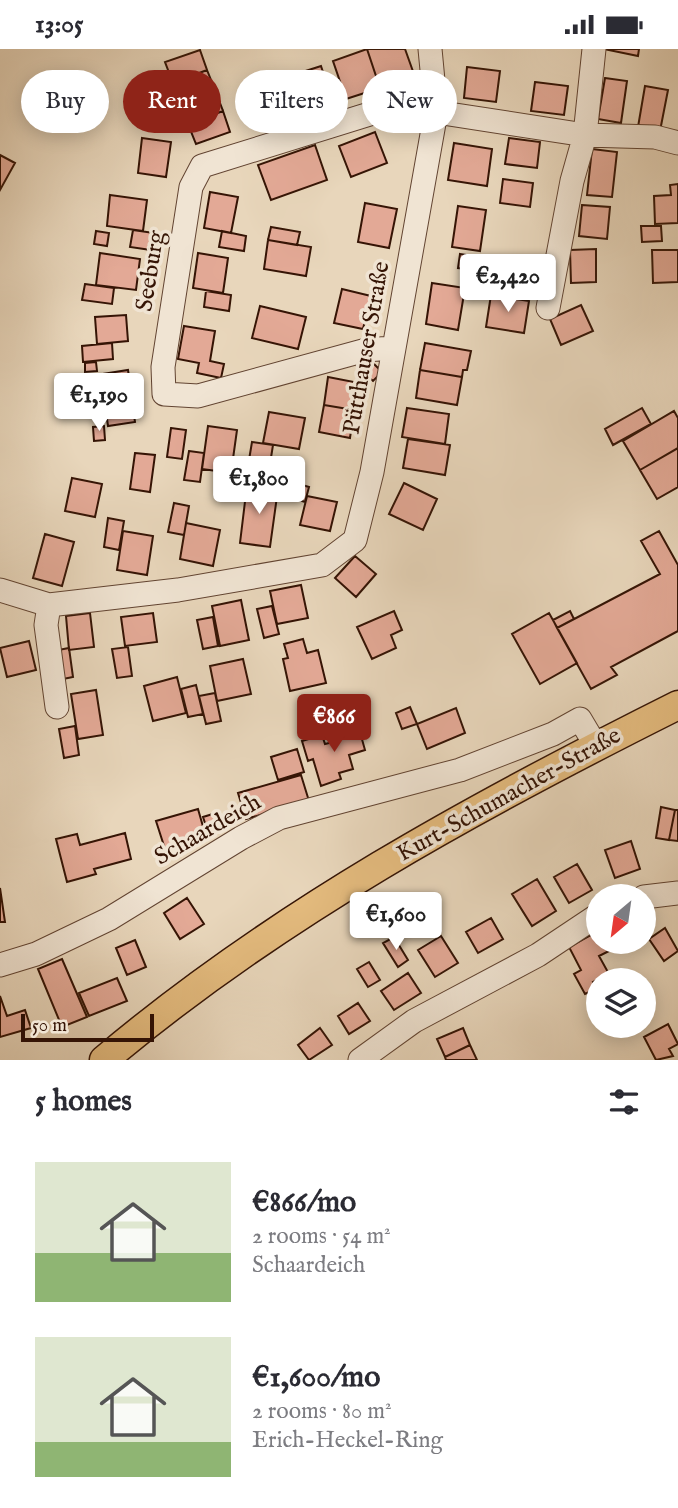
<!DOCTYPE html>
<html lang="en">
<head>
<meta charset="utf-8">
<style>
	:root { --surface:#fff; --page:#f7f7f7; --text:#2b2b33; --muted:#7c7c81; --accent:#8f2418 }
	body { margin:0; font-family:"IM FELL English",serif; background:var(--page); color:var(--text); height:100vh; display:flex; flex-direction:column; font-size:26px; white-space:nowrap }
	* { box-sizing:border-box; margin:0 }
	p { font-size:23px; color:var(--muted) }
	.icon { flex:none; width:38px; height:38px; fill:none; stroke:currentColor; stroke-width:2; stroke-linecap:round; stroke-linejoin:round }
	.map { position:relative; height:1011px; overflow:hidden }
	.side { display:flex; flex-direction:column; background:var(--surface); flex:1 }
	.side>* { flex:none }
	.banner { position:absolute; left:21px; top:21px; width:637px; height:63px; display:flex; gap:14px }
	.needle { width:46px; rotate:209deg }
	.buttons { position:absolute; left:586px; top:835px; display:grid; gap:14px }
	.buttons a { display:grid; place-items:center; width:70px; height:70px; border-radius:50%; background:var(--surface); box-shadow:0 4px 18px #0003; font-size:35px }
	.scale { position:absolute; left:21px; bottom:18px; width:133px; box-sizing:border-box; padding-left:7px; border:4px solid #351405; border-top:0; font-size:19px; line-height:24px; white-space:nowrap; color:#351405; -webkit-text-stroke:5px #f0e4d3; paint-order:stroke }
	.price { position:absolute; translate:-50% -60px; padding:0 16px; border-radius:7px; background:#fff; color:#222; font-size:23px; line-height:46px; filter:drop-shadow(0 2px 4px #0008) }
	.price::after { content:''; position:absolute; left:50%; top:42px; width:21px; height:16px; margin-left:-10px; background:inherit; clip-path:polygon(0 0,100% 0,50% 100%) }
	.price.active { background:var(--accent); color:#fff }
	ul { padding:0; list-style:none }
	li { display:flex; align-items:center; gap:21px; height:175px; padding:0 35px }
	li span { display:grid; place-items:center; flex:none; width:196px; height:140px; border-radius:0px; color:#555 }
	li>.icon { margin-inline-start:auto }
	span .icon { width:84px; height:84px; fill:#fffc; stroke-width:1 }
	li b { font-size:30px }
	h2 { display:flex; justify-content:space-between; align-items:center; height:84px; padding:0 35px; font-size:30px }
	.chip { padding:0 24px; border-radius:32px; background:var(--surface); box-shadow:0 4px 18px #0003; font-size:24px; line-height:63px }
	.chip.active { background:var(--accent); color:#fff }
	.status { display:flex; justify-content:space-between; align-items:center; height:49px; padding:0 35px; background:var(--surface); direction:ltr }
	.status svg { height:19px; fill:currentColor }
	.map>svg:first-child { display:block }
</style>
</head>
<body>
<div class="status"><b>13:05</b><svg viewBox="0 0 49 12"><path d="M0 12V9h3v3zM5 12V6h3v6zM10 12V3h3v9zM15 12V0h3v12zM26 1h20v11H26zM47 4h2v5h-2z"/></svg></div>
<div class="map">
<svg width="678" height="1011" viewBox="0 0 678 1011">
	<rect width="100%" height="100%" fill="#e8d6bb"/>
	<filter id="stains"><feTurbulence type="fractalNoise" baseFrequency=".00286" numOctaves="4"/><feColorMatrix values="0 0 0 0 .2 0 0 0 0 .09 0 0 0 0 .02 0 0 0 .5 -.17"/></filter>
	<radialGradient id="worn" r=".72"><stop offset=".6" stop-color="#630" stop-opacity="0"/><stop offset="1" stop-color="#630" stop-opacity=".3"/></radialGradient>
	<path fill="#e3a996" stroke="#351405" stroke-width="2" d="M367,0L380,39L346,50L333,12Z
		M367,0H405L415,28L380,39Z
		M604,0H639L638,7Z
		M200,1L207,21L173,34L165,13Z
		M321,17L333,54L303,64L290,27Z
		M467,18L500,22L496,53L464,49Z
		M207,21L215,41L180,54L173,34Z
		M290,27L303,64L272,75L259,38Z
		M605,29L627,32L621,74L598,70Z
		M535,33L568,37L564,66L531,62Z
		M645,37L668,41L660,82L638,78Z
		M215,41L223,62L188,75L180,54Z
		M223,62L230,83L196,95L188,75Z
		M375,83L387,114L351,128L339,97Z
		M142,89L171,93L166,128L138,124Z
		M509,89L540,93L537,119L505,115Z
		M454,94L492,100L487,137L448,131Z
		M315,96L327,131L271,151L258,116Z
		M592,100L617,103L612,148L587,146Z
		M0,106L15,114L0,141Z
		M503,130L533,134L530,158L500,154Z
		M678,135V174L655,175L654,147L671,146L670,136Z
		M210,143L238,148L231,184L204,179Z
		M110,146L147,151L143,182L107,177Z
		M365,154L397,160L389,199L358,193Z
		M582,156L610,158L607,190L579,187Z
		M458,157L486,161L480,202L452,198Z
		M641,177H661L662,192L642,193Z
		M271,178L300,183L297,196L268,191Z
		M133,181L161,185L158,202L130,198Z
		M96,182L109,184L107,197L94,195Z
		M222,182L246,187L244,202L219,198Z
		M268,191L311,198L306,227L264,220Z
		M596,200V233L571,234L570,201Z
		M652,201H678V233L653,234Z
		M100,204L140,210L136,241L96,236Z
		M198,204L228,209L223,244L193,239Z
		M460,205L479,208L477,221L458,219Z
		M432,234L465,239L458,281L426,275Z
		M85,235L114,239L112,255L82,251Z
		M342,240L371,247L363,280L334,274Z
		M206,242L231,246L229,262L204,258Z
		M491,246L529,252L524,284L486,278Z
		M581,256L593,282L561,296L550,270Z
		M260,257L306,268L298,300L252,289Z
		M126,266L128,292L97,295L95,268Z
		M184,277L215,282L210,312L224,315L221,329L197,324L199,314L178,310Z
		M112,294L113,310L83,313L82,297Z
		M425,294L471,302L467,321H463L462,328L420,321Z
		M366,308L374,315L365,325L357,317Z
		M96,313L97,322L85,323V314Z
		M374,315L382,323L373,332L365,325Z
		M128,321L131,341L122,342L123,353L132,352L135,373L108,377L105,356L113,355L112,344L104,345L102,325Z
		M420,321L462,328L457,356L416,349Z
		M328,328L359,334L354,361L324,356Z
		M324,356L354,361L350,389L319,383Z
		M407,359L449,365L445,395L402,388Z
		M642,359L651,375L613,396L605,380Z
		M674,362L678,369V399L640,421L623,392Z
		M269,363L305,369L299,400L263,394Z
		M104,377L105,391L94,392L93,378Z
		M208,377L237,381L231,424L202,420Z
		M171,379L186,381L182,410L167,408Z
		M408,390L450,396L445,426L403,419Z
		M252,393L273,396L270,415L249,411Z
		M678,399V438L657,450L640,421Z
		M189,402L204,404L200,433L184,431Z
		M135,404L155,406L150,443L130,440Z
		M72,429L102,435L95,468L65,462Z
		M404,434L437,450L423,481L389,465Z
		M247,436L278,440L270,498L240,494Z
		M302,436L309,438L305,453L299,451Z
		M307,447L337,453L330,482L300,476Z
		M174,454L189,457L184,486L168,483Z
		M108,469L124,472L119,501L104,498Z
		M186,474L220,481L213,517L180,510Z
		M123,482L153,487L147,526L117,521Z
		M659,482L678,516V582L611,618L617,626L591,640L557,579L660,525L641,492Z
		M45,485L74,493L62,537L33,529Z
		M355,507L376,525L356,548L335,529Z
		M301,536L308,569L277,575L270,542Z
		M241,551L249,591L220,597L212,557Z
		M272,557L279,585L264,589L257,560Z
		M394,562L402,581L391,586L396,599L372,610L357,578Z
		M570,562L574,570L557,579L553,571Z
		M90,564L94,598L69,601L66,567Z
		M153,564L157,593L125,597L121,568Z
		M549,564L577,614L540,635L512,585Z
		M213,568L218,597L203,600L197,571Z
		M303,590L307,604L318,601L326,634L290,642L283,610L288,609L284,595Z
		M29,592L36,621L7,628L0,599Z
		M128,598L132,627L117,629L112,600Z
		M69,599L73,628L58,631L53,602Z
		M243,610L251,645L217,652L210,617Z
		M177,628L186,664L153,672L144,637Z
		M196,636L203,665L188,668L181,640Z
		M96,641L103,686L78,690L71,645Z
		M215,644L221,672L206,675L199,647Z
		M410,658L417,675L402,680L396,664Z
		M456,659L465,684L427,700L417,675Z
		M358,676L365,701L349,706L353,720L339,724L341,730L321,737L313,710L308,712L302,692L322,686L325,695L337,692L335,683Z
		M75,677L79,706L64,709L59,680Z
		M297,700L304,723L278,731L271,708Z
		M301,726L309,752L246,770L238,744Z
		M661,758L675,761L669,791L656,789Z
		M198,760L206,788L165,800L156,772Z
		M675,761H678V792L669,791Z
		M216,764L222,782L209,786L203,768Z
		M125,784L131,810L94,820L96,825L67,833L56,790L77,785L80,796Z
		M631,792L640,820L615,829L605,801Z
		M577,815L592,841L569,854L554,828Z
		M537,830L556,862L532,877L512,845Z
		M0,839L5,873H0Z
		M187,849L204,875L180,890L164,864Z
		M491,869L503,890L478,904L466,883Z
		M665,879L678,902L664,912L649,890Z
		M598,882V892H614L617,898L599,907L609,925L593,933L596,940L585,945L574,925L581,921L569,898Z
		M441,887L458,914L435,928L418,901Z
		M394,888L408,911L398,918L383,894Z
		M135,891L146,918L127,926L116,899Z
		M62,910L87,968L62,978L38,920Z
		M369,913L380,931L368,938L357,920Z
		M408,924L421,944L394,961L381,942Z
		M117,929L127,952L89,967L79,944Z
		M0,947L7,967L25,961L31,979L0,988Z
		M358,954L370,972L349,985L338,967Z
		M668,975L678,995L669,1000L673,1007L656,1011L644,988Z
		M609,976H628L613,985Z
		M320,979L332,996L309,1011L298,996Z
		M463,979L470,996L445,1008L437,990Z
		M470,996L477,1011H446L445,1008Z"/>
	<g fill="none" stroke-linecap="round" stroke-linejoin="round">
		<g stroke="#624432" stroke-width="25">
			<path id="minor" d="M436,63L585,86L655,88L678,94
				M548,259L572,132L585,86L594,0
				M392,299L366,301L198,347L164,345L163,318L191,138L202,117L434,45
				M0,541L49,556L178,541L322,516L355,491L372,423L436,63L430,0
				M49,556L46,576L57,658
				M644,848L678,844
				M0,916L36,905L109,870L241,789L279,769L460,721L553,685L580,670L596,697
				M360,1011L414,972L538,906L598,866"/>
		</g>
		<g stroke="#351405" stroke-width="31">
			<path id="major" d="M104,1011C277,865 476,757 678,656"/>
		</g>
		<use href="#minor" stroke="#f0e4d3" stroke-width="23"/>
		<use href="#major" stroke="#e4bb7e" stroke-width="28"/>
	</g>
	<g text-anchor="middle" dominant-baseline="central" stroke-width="7" stroke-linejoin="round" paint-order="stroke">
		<g font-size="24" fill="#351405" stroke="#f0e4d3">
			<text transform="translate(151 222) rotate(-81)">Seeburg</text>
			<text transform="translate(367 299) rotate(-80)">Pütthauser Straße</text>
			<text transform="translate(509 746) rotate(-29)">Kurt-Schumacher-Straße</text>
			<text transform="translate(208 781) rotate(-30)">Schaardeich</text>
		</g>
	</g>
	<rect width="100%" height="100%" filter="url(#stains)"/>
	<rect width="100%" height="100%" fill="url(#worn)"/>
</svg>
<div class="buttons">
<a><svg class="needle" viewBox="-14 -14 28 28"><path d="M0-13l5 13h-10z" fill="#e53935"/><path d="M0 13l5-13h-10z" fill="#7c7c81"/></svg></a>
<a><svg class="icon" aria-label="layers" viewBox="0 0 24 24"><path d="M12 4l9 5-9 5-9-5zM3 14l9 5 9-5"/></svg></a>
</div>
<div class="scale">50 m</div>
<b class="price" style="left:508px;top:265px">€2,420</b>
<b class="price" style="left:99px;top:384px">€1,190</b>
<b class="price" style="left:259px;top:467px">€1,800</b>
<b class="price active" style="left:334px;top:705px">€866</b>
<b class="price" style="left:396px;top:903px">€1,600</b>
<div class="banner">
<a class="chip">Buy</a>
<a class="chip active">Rent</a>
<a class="chip">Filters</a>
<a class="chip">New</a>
</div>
</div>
<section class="side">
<h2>5 homes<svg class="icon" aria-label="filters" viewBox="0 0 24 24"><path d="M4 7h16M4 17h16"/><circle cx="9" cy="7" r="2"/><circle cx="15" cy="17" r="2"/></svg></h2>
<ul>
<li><span style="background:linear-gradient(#dfe7d0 65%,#8fb573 0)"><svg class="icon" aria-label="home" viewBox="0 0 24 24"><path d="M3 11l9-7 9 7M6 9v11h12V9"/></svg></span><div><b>€866/mo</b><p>2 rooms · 54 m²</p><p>Schaardeich</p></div></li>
<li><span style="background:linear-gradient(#dfe7d0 75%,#8fb573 0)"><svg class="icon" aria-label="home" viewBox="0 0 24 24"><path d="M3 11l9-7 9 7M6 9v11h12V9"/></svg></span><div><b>€1,600/mo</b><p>2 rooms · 80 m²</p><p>Erich-Heckel-Ring</p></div></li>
</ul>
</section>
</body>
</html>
